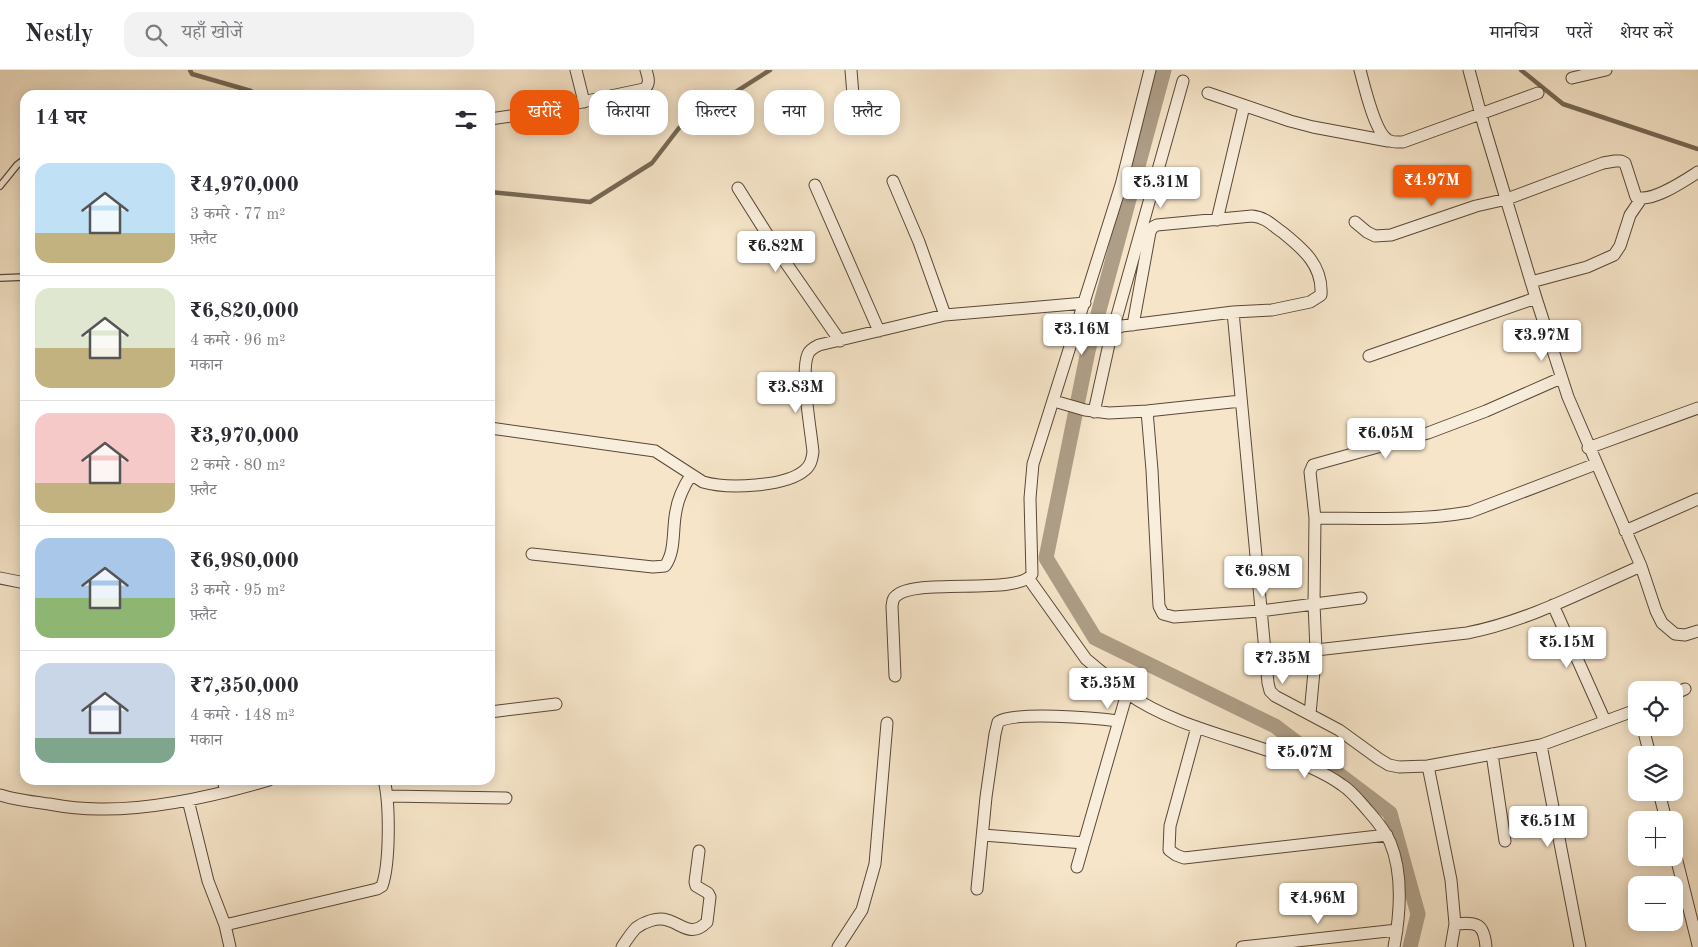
<!DOCTYPE html>
<html lang="hi">
<head>
<meta charset="utf-8">
<style>
	:root { --surface:#fff; --page:#f2f2f3; --text:#2b2b33; --muted:#7c7c81; --line:#e1e1e2; --accent:#ea580c }
	body { margin:0; font-family:"Old Standard TT","Noto Serif Devanagari",serif; background:var(--page); color:var(--text); height:100vh; display:flex; flex-direction:column; font-size:19px; white-space:nowrap }
	* { box-sizing:border-box; margin:0 }
	p { font-size:16px; color:var(--muted) }
	.icon { flex:none; width:28px; height:28px; fill:none; stroke:currentColor; stroke-width:2; stroke-linecap:round; stroke-linejoin:round }
	.map { position:relative; flex:1; overflow:hidden }
	.panel { position:absolute; left:20px; top:20px; width:475px; height:695px; display:flex; flex-direction:column; background:var(--surface); border-radius:15px; box-shadow:0 2px 12px #0003 }
	.panel>* { flex:none }
	.banner { position:absolute; left:510px; top:20px; width:475px; height:45px; display:flex; gap:10px }
	.buttons { position:absolute; left:1628px; top:611px; display:grid; gap:10px }
	.buttons a { display:grid; place-items:center; width:55px; height:55px; border-radius:10px; background:var(--surface); box-shadow:0 2px 12px #0003; font-size:25px }
	.price { position:absolute; translate:-50% -42px; padding:0 11px; border-radius:5px; background:#fff; color:#222; font-size:16px; line-height:32px; filter:drop-shadow(0 1px 2px #0008) }
	.price::after { content:''; position:absolute; left:50%; top:30px; width:15px; height:11px; margin-left:-8px; background:inherit; clip-path:polygon(0 0,100% 0,50% 100%) }
	.price.current { background:var(--accent); color:#fff }
	ul { padding:0; list-style:none }
	li { display:flex; align-items:center; gap:15px; height:125px; padding:0 15px }
	li+li { border-top:1px solid var(--line) }
	li span { display:grid; place-items:center; flex:none; width:140px; height:100px; border-radius:15px; color:#555 }
	li>.icon { margin-inline-start:auto }
	span .icon { width:60px; height:60px; fill:#fffc; stroke-width:1 }
	li b { font-size:21px }
	h2 { display:flex; justify-content:space-between; align-items:center; height:60px; padding:0 15px; font-size:21px }
	.pill { padding:0 18px; border-radius:15px; background:var(--surface); box-shadow:0 2px 12px #0003; font-size:18px; line-height:45px }
	.pill.current { background:var(--accent); color:#fff }
	header { display:flex; align-items:center; gap:30px; box-sizing:border-box; height:70px; padding:0 25px; background:var(--surface); border-bottom:1px solid var(--line) }
	header strong { font-size:24px }
	nav { display:flex; gap:28px; margin-inline-start:auto; font-size:18px }
	.search { width:350px; height:45px; background:var(--page); display:flex; align-items:center; gap:12px; box-sizing:border-box; padding:0 18px; border-radius:15px; color:var(--muted); font-size:19px }
	.map>svg:first-child { display:block }
</style>
</head>
<body>
<header>
<strong>Nestly</strong>
<div class="search"><svg class="icon" aria-label="search" viewBox="0 0 24 24"><circle cx="10" cy="10" r="6"/><path d="M15 15l6 6"/></svg>यहाँ खोजें</div>
<nav><a>मानचित्र</a><a>परतें</a><a>शेयर करें</a></nav>
</header>
<div class="map">
<svg width="1698" height="877" viewBox="0 0 1698 877">
	<rect width="100%" height="100%" fill="#f6e5c9"/>
	<filter id="stains"><feTurbulence type="fractalNoise" baseFrequency=".004" numOctaves="4"/><feColorMatrix values="0 0 0 0 .2 0 0 0 0 .09 0 0 0 0 .02 0 0 0 .5 -.17"/></filter>
	<radialGradient id="worn" r=".72"><stop offset=".6" stop-color="#630" stop-opacity="0"/><stop offset="1" stop-color="#630" stop-opacity=".3"/></radialGradient>
	<g fill="none" stroke-linecap="round" stroke-linejoin="round">
		<path stroke="#766754" stroke-width="4.5" d="M190,0L192,4L251,21L255,25
			M1521,0L1563,34L1698,79
			M490,122L590,132L652,93L679,58L770,0"/>
		<path stroke="#ae9e87" stroke-width="15" d="M1164,0L1088,281L1046,488L1095,568L1275,656L1390,743L1418,844L1410,877"/>
		<g stroke="#584838" stroke-width="8">
			<path id="lane" d="M0,116L17,95L25,89
				M0,208L25,207"/>
		</g>
		<g stroke="#584838" stroke-width="13">
			<path id="street" d="M576,0L584,32
				M851,0L855,50
				M1360,0C1364,15 1375,63 1388,70C1393,73 1398,72 1403,72L1538,23
				M1469,0L1484,56L1536,228L1568,327L1641,496L1656,541L1662,553L1675,564L1685,565L1698,561
				M1572,8L1606,0
				M1208,23L1290,51L1313,57L1388,71
				M490,49L525,44L644,19C651,14 648,7 646,0
				M893,111L919,172L945,245
				M815,115L879,261
				M738,118L779,183L840,271
				M1217,150L1244,36
				M1355,152L1367,162L1375,166L1391,165L1476,136L1507,129L1603,93L1615,91H1621L1625,93L1636,127C1652,133 1684,111 1698,102
				M1531,212L1587,197L1614,185L1620,176L1630,145L1641,129
				M1233,242L1268,613L1270,621L1275,626L1339,660L1379,689L1389,695L1399,697L1428,696L1541,675L1636,640
				M1113,260L1183,11
				M1369,286L1536,228
				M1054,331L1085,340L1109,343L1147,341L1241,331
				M1147,341L1152,400L1159,536L1163,544L1174,547L1260,541L1361,528
				M1094,342L1111,265L1113,260L1122,256L1233,242L1272,240L1310,232L1321,225C1323,195 1303,179 1282,162C1272,155 1265,147 1252,146L1157,155L1153,157L1150,162L1133,255
				M490,358L655,381L703,412C727,419 786,417 805,400C811,395 812,389 813,382C811,360 800,303 808,284C810,279 815,277 819,275L945,245L1085,233
				M1588,378L1698,338
				M1315,448C1367,448 1419,451 1470,442L1596,394
				M1625,461L1698,429
				M532,484L653,497L665,496C676,481 672,459 676,441C678,428 684,416 691,405
				M0,508L25,513
				M1029,509L1086,589L1127,623L1077,797
				M1553,535L1605,651
				M1316,580L1467,563C1528,551 1584,521 1641,496
				M895,606L892,536C893,532 892,529 896,526C916,507 1019,526 1032,504L1030,428L1033,394L1121,115L1150,0
				M1127,623C1176,658 1244,669 1299,692C1314,699 1329,705 1342,715C1353,722 1360,732 1369,742C1377,751 1385,761 1390,772C1403,803 1400,845 1394,877
				M1674,624L1685,619
				M490,642L556,634
				M1310,644L1316,580L1314,534L1315,448L1310,402L1313,395L1428,363L1486,341L1561,308
				M1197,657L1170,756L1169,780L1176,785L1184,788L1387,765
				M1643,658L1650,685
				M1541,675L1580,877
				M1492,684L1505,771
				M1428,696L1451,810L1455,854L1451,877
				M223,710L226,722
				M1659,722L1666,750
				M0,725C15,730 33,732 49,734C65,737 82,739 99,739C155,740 215,726 269,710
				M388,726L506,728
				M188,730L208,811L225,855L230,877
				M983,765L1084,773
				M1674,779L1698,875
				M977,819L986,727L995,664L998,652C1014,641 1096,648 1118,651
				M1455,854C1477,852 1484,853 1486,877
				M225,855L377,819L382,816C390,794 390,733 384,710
				M622,877C626,871 631,863 636,858C644,852 657,847 667,850C682,854 691,868 707,852L710,827L708,823L696,816L695,812L699,781
				M838,877L862,840L875,794L887,653
				M1242,877L1397,860"/>
		</g>
		<use href="#lane" stroke="#f9eedc" stroke-width="5.5"/>
		<use href="#street" stroke="#f9eedc" stroke-width="11"/>
	</g>
	<rect width="100%" height="100%" filter="url(#stains)"/>
	<rect width="100%" height="100%" fill="url(#worn)"/>
</svg>
<div class="buttons">
<a><svg class="icon" aria-label="locate" viewBox="0 0 24 24"><circle cx="12" cy="12" r="6"/><path d="M12 2v4M12 18v4M2 12h4M18 12h4"/></svg></a>
<a><svg class="icon" aria-label="layers" viewBox="0 0 24 24"><path d="M12 4l9 5-9 5-9-5zM3 14l9 5 9-5"/></svg></a>
<a>+</a>
<a>−</a>
</div>
<b class="price current" style="left:1432px;top:137px">₹4.97M</b>
<b class="price" style="left:1161px;top:139px">₹5.31M</b>
<b class="price" style="left:776px;top:203px">₹6.82M</b>
<b class="price" style="left:1082px;top:286px">₹3.16M</b>
<b class="price" style="left:1542px;top:292px">₹3.97M</b>
<b class="price" style="left:796px;top:344px">₹3.83M</b>
<b class="price" style="left:1386px;top:390px">₹6.05M</b>
<b class="price" style="left:1263px;top:528px">₹6.98M</b>
<b class="price" style="left:1567px;top:599px">₹5.15M</b>
<b class="price" style="left:1283px;top:615px">₹7.35M</b>
<b class="price" style="left:1108px;top:640px">₹5.35M</b>
<b class="price" style="left:1305px;top:709px">₹5.07M</b>
<b class="price" style="left:1548px;top:778px">₹6.51M</b>
<b class="price" style="left:1318px;top:855px">₹4.96M</b>
<div class="banner">
<a class="pill current">खरीदें</a>
<a class="pill">किराया</a>
<a class="pill">फ़िल्टर</a>
<a class="pill">नया</a>
<a class="pill">फ़्लैट</a>
</div>
<section class="panel">
<h2>14 घर<svg class="icon" aria-label="filters" viewBox="0 0 24 24"><path d="M4 7h16M4 17h16"/><circle cx="9" cy="7" r="2"/><circle cx="15" cy="17" r="2"/></svg></h2>
<ul>
<li><span style="background:linear-gradient(#bfe0f5 70%,#c2b280 0)"><svg class="icon" aria-label="home" viewBox="0 0 24 24"><path d="M3 11l9-7 9 7M6 9v11h12V9"/></svg></span><div><b>₹4,970,000</b><p>3 कमरे · 77 m²</p><p>फ़्लैट</p></div></li>
<li><span style="background:linear-gradient(#dfe7d0 60%,#c2b280 0)"><svg class="icon" aria-label="home" viewBox="0 0 24 24"><path d="M3 11l9-7 9 7M6 9v11h12V9"/></svg></span><div><b>₹6,820,000</b><p>4 कमरे · 96 m²</p><p>मकान</p></div></li>
<li><span style="background:linear-gradient(#f6c9c9 70%,#c2b280 0)"><svg class="icon" aria-label="home" viewBox="0 0 24 24"><path d="M3 11l9-7 9 7M6 9v11h12V9"/></svg></span><div><b>₹3,970,000</b><p>2 कमरे · 80 m²</p><p>फ़्लैट</p></div></li>
<li><span style="background:linear-gradient(#a9c7e8 60%,#8fb573 0)"><svg class="icon" aria-label="home" viewBox="0 0 24 24"><path d="M3 11l9-7 9 7M6 9v11h12V9"/></svg></span><div><b>₹6,980,000</b><p>3 कमरे · 95 m²</p><p>फ़्लैट</p></div></li>
<li><span style="background:linear-gradient(#c9d6e8 75%,#7fa58c 0)"><svg class="icon" aria-label="home" viewBox="0 0 24 24"><path d="M3 11l9-7 9 7M6 9v11h12V9"/></svg></span><div><b>₹7,350,000</b><p>4 कमरे · 148 m²</p><p>मकान</p></div></li>
</ul>
</section>
</div>
</body>
</html>
